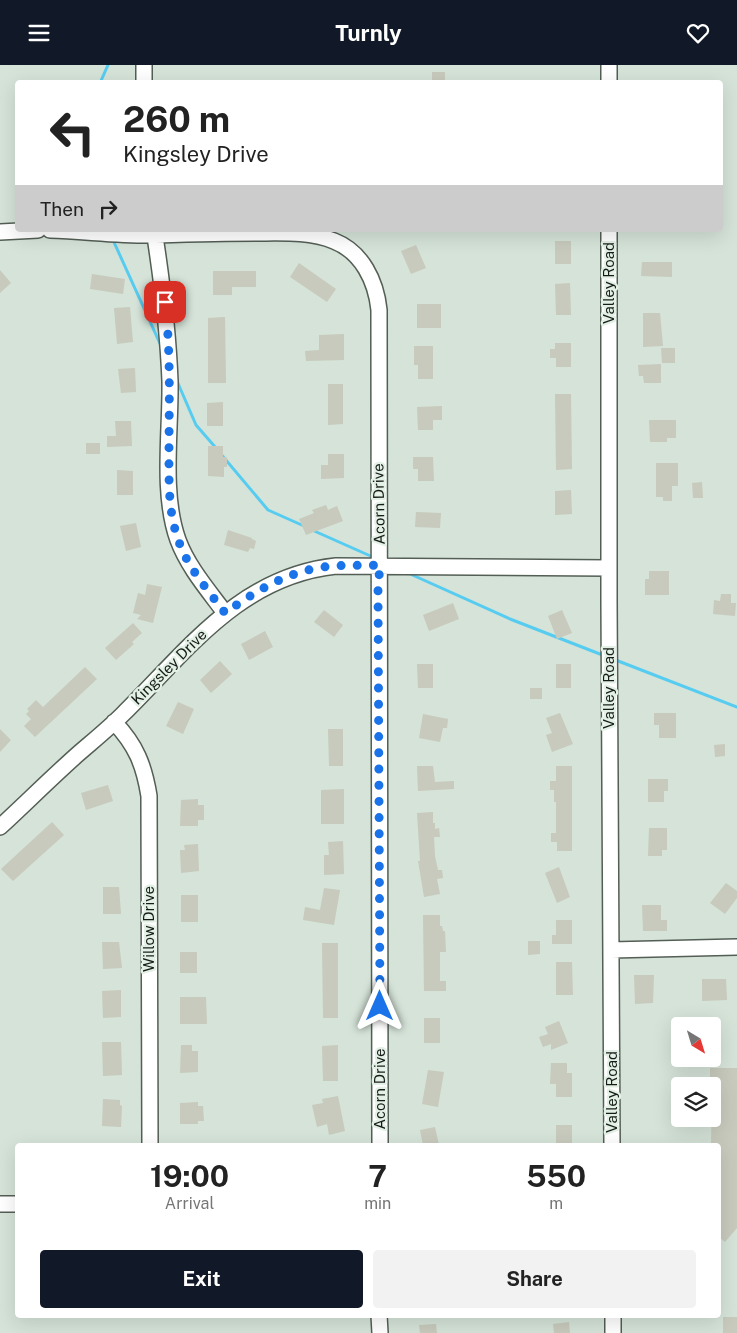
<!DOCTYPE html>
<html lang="en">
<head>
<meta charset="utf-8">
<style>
	:root { --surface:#fff; --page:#f2f2f2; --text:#222; --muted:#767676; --accent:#111827 }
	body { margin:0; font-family:"Public Sans",sans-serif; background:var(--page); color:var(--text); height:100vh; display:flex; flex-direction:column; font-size:19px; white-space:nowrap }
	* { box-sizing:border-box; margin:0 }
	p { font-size:16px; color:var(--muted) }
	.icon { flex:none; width:28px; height:28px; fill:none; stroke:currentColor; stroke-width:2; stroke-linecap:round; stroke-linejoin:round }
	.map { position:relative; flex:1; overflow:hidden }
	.details { position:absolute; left:15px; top:1078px; width:706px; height:175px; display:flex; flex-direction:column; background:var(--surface); border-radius:5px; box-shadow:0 5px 20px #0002 }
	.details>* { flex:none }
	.guide { position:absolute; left:15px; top:15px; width:708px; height:152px; border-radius:5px; box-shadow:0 5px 20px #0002; background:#fff; color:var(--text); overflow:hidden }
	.needle { width:32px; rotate:142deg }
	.tools { position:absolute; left:671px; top:952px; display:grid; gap:10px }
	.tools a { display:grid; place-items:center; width:50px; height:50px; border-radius:5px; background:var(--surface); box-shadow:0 5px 20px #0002; font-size:25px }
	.pin { position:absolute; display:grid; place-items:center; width:42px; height:42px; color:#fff; margin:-21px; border-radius:10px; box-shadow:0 2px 8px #0006 }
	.me { position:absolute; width:55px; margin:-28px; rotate:0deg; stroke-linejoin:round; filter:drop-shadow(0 0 4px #0008) }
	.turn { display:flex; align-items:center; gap:18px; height:105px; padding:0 25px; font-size:22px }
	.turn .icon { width:65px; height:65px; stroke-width:2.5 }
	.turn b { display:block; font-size:35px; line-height:42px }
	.then { display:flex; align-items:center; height:48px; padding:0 25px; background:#0003; gap:10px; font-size:19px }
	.eta { display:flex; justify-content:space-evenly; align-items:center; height:85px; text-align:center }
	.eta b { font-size:30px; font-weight:700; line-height:35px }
	.primary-button { display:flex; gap:10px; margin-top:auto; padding:10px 25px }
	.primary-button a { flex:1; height:58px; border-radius:5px; background:var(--accent); color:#fff; font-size:20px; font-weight:700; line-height:58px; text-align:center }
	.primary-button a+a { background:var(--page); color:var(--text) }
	header { display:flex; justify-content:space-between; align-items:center; height:65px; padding:0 25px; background:var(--accent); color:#fff; font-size:22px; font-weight:700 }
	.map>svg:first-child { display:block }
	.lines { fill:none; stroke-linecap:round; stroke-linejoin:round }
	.stream { stroke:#57ccf1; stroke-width:3 }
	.building { fill:#c7cabc }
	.minor-casing { stroke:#535e55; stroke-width:18 }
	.minor { stroke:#fff; stroke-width:15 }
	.route { stroke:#1a73e8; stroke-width:9; stroke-dasharray:0 16.2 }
	.labels { text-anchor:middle; stroke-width:4.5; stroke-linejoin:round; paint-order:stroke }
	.street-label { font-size:15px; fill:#161b17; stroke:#e3f0e5 }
</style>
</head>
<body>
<header><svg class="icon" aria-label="menu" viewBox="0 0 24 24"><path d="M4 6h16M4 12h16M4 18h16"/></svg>Turnly<svg class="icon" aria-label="heart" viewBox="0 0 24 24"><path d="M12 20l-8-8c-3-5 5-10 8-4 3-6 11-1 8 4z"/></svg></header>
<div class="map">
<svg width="737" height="1268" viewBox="0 0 737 1268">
	<rect width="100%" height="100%" fill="#d5e3d8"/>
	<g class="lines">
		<path class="stream" d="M100 18 108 0
			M113 175 162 283
			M177 316 196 360 216 383
			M220 388 268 445 304 461
			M312 465 375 493
			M408 508 510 554 605 591
			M613 594 737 642"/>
	</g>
	<path class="building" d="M432 7H445V18H432Z
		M555 176H571V199H555Z
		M416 180 426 203 411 209 401 186Z
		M642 197H672V212L641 211Z
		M299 198 336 224 327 237 290 212Z
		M0 205 11 218 0 228Z
		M213 206H256V222H232V230H213Z
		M92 209 125 214 123 229 90 224Z
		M570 218 571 250H556L555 219Z
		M417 239H441V263H417Z
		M130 242 133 277 117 279 114 243Z
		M643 248H660L663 281 643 282Z
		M225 252 226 318H208V253Z
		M344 269V295L306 296 305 286 319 285V270Z
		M555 278H571V302H556V293H550V284H555Z
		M414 281H433V314H418V300H414Z
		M661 283H675V298H662Z
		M661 299V318H644L643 311H639L638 300Z
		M135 303 136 327 121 328 118 304Z
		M328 319H343V359L328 360Z
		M555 329H571L572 404 556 405Z
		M223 337V361H207V338Z
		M442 341V355H433V365H418L417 342Z
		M649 355H676V373H667V377H650Z
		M115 356H131L132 381 107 382V371H116Z
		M86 378H100V389H86Z
		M208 381H223V392H227V402H224V412L208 411Z
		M328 389H344V413L321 414V400H328Z
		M413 392H433L434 416H418V404H413Z
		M656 398H678V421H672V436H663V432H656Z
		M117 405 133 406V430H117Z
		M702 417 703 433H693L692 418Z
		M571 425 572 449 555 450V426Z
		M326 440 328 445 337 441 343 456 306 470 299 454 314 448 312 445Z
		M416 447 441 448 440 463 415 462Z
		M136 458 141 482 126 486 120 461Z
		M228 465 252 473V474L256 476 254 484 250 483 248 487 224 480Z
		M649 506H669V530H645V514H649Z
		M147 519 162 522 153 558 137 554 141 550 133 548 138 528 145 530Z
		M721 529H731V538H736L735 551 713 549 714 535 720 536Z
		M453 538 459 554 429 566 423 550Z
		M324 545 343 560 334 572 314 557Z
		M562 545 572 568 557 574 548 551Z
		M133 558 142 568 132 577 134 579 116 595 105 583Z
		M265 566 273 582 249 595 241 579Z
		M220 596 232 609 211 628 200 615Z
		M417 599H433V623H418Z
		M556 599H571V623H556Z
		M85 602 97 614 35 672 24 661 31 654 26 649 29 646 27 644 36 635 43 642Z
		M530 623H542V634H530Z
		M178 637 194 644 183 669 166 661Z
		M560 648 573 679 552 687 546 670 552 668 546 653Z
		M654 648H676V673H659V660H654Z
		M423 649 448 654 447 663H443L440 677 419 673Z
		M0 664 11 675 0 687Z
		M328 664H343V701H329Z
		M725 679V691L715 692 714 680Z
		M417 701H433L435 717 454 716V724L418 726Z
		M556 701H572V786H557V777H551V768H556V737H554V725H550V716H556Z
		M648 714H668V726H664V737H648Z
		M108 720 113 736 86 745 81 728Z
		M344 724V759H321V725Z
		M198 734V740H204V755H198V761H180L181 735Z
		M433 747V758H435V764L439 763 440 772H434L435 791 438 805H442L443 813 437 814 440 829 424 832 418 796H420L417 748Z
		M52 757 64 770 13 816 1 804Z
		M649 763H667V785H662V791H648Z
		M343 776 344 809 324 810V790H329L328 777Z
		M198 779 199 806 181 808 180 785H185L184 780Z
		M559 802 570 832 557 838 545 808Z
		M726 818 737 826V833L725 849 710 838Z
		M103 822H119L121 849H103Z
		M324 823 340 825 334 860 303 855 305 842 320 845Z
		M181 830H198V857H181Z
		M642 840H661V855H667V866H643Z
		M423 850H440V861H442L443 866H445L446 887H440V916H446V926H424Z
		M556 855H572V879H552V870H556Z
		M528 876H540V889L528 890Z
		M102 877H119L122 903 103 904Z
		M322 878H338V953H323Z
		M180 887H197V908H180Z
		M556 897H572L573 930H556Z
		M634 910H654L653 938 635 939Z
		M702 914H726L727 935 702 936Z
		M121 925V952L103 953 102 926Z
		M180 932H206L207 959H180Z
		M424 953H440V978H424Z
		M559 956 568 978 551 985V979L543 982 539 972 548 969 545 962Z
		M102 977H121L122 1010 103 1011Z
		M181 980H192V986H198V1007L180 1008Z
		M338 980V1016H323L322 981Z
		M551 998H567V1008H572V1032H556V1019H550Z
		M710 1003H737V1163L725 1177 719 1172V1080H711L712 1021H710Z
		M428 1005 444 1007 438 1042 422 1039Z
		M338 1031 345 1066 329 1070 327 1059 317 1062 312 1040 323 1038 322 1034Z
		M103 1034 120 1035V1040L122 1041 121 1062 102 1061Z
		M198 1037V1041H203L204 1056H198V1059H180V1038Z
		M556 1060H572V1080H556Z
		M435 1062 439 1080H423L420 1065Z
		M723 1252H737V1268H723Z
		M569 1257 570 1268H554L553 1259Z
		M436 1259 437 1268H420L419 1260Z"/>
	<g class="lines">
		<defs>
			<path id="minor" d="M144 18V0
				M609 18V0
				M50 165C85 166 121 171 156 170 189 169 222 168 255 168 280 168 310 166 334 176 362 187 376 216 379 245L380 1080
				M154 165C162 216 168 265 170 316 171 365 161 428 178 475 188 502 208 525 225 548
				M609 165V536L612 1080
				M0 167 38 165
				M114 657C136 680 144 700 149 731L150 1080
				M0 762C26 738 51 713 78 689 93 676 109 663 123 649 187 586 240 511 336 501L609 503
				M611 885 737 882
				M0 1139H18
				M379 1250 380 1268
				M613 1268V1250"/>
		</defs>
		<use href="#minor" class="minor-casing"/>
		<use href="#minor" class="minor"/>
	</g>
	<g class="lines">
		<path class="route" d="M165 237C171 287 169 337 169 387 169 416 168 446 178 474 187 502 208 525 225 548 253 528 283 509 318 503 339 499 359 501 380 500L378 524 380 941"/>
	</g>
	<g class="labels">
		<g class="street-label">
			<text transform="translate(609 218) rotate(-90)" y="5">Valley Road</text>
			<text transform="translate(379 439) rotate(-91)" y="5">Acorn Drive</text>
			<text transform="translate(169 602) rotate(-45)" y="5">Kingsley Drive</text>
			<text transform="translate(609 623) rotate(-90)" y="5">Valley Road</text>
			<text transform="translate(149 864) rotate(-90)" y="5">Willow Drive</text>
			<text transform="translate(380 1024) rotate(-90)" y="5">Acorn Drive</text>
			<text transform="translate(612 1027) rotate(-90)" y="5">Valley Road</text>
		</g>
	</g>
</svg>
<div class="tools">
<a><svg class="needle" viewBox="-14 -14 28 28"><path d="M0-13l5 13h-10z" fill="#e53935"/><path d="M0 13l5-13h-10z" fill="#767676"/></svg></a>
<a><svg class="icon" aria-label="layers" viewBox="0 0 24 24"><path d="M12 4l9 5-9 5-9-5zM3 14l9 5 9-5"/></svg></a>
</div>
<div class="pin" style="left:165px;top:237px;background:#d93025"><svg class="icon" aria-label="arrive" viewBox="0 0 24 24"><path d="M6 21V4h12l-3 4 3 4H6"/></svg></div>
<svg class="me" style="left:380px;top:941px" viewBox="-20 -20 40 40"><path d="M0-17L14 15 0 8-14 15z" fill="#1a73e8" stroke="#fff" stroke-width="4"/></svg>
<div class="guide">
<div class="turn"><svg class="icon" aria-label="left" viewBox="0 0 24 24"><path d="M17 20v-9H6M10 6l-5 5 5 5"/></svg><div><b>260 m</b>Kingsley Drive</div></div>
<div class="then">Then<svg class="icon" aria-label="right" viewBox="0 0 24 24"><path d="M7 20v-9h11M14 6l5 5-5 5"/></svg></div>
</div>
<section class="details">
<div class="eta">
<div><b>19:00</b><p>Arrival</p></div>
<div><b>7</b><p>min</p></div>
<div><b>550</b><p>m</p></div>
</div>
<div class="primary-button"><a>Exit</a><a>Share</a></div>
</section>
</div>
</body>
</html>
